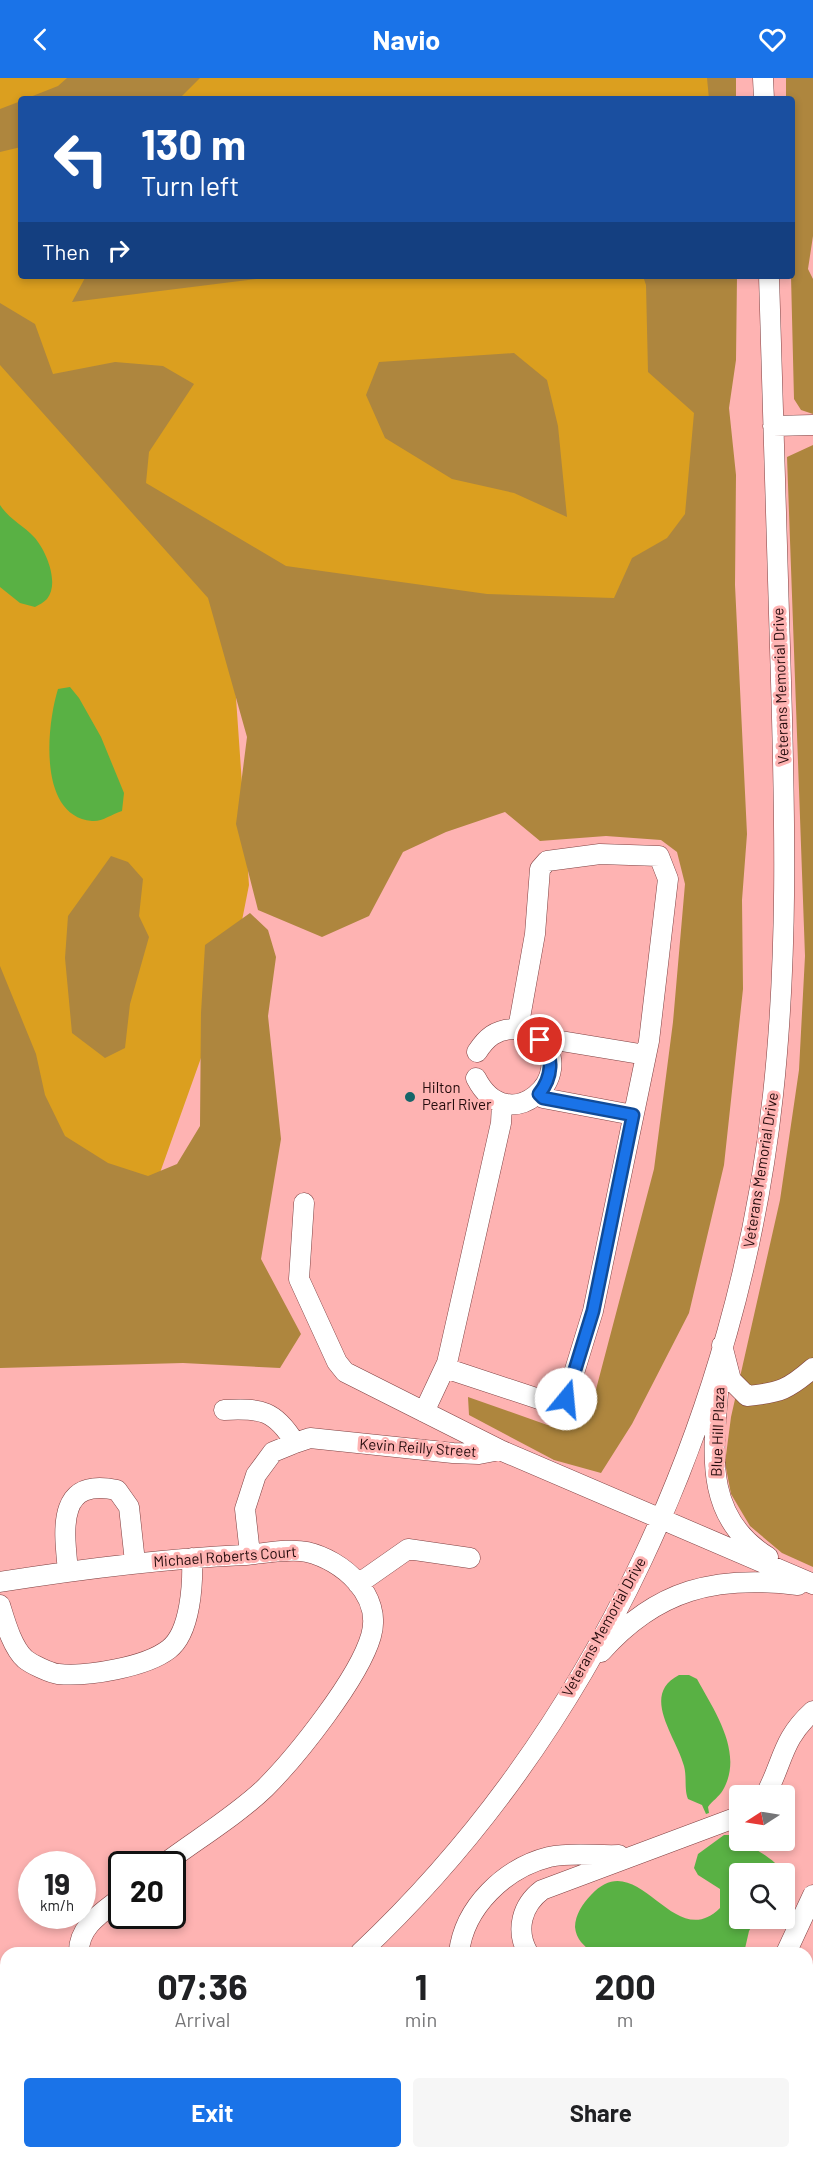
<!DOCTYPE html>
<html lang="en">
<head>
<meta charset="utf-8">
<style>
	:root { --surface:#fff; --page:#f6f6f6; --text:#202124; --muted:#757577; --accent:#1a73e8 }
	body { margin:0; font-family:Barlow,sans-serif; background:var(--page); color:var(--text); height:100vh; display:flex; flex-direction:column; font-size:22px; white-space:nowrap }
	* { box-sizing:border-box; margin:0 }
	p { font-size:20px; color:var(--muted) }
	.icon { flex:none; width:33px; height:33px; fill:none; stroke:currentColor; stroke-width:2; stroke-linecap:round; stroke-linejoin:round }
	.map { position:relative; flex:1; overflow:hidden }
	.details { position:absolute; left:0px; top:1869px; width:813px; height:212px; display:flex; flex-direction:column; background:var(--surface); border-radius:18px 18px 0 0; box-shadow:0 3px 9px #0003 }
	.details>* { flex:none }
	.top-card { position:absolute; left:18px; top:18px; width:777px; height:183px; border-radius:6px; box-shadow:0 3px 9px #0003; background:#1a4fa0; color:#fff; overflow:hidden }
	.needle { width:39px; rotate:258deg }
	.buttons { position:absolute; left:729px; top:1707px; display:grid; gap:12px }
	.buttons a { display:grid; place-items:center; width:66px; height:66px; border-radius:6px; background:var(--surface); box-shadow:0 3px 9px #0003; font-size:30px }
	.speed { position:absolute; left:18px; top:1773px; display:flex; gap:12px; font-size:30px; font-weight:700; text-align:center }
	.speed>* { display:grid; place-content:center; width:78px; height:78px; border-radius:50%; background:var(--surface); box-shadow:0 3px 9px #0003; line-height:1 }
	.speed small { font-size:15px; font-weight:400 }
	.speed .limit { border:3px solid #111; border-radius:9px; background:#fff; color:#111 }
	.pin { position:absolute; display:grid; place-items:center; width:51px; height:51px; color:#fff; margin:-26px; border:3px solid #fff; border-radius:50%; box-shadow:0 2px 6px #0007 }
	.me { position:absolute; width:66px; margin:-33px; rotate:17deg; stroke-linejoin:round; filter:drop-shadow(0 0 4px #0008) }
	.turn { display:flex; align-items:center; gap:21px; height:126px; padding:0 24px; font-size:27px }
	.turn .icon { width:78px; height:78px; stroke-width:2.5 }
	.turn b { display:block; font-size:42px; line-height:51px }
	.then { display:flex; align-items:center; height:57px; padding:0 24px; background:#0003; gap:12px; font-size:22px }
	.eta { display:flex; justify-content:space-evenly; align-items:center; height:102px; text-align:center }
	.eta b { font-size:36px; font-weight:700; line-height:42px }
	.button { display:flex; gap:12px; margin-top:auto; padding:12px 24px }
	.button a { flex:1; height:69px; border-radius:6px; background:var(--accent); color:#fff; font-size:24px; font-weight:700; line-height:69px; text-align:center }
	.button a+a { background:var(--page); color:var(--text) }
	header { display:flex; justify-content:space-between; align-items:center; height:78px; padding:0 24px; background:var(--accent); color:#fff; font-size:27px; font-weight:700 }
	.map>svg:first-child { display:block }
	.green { fill:#db9f1f }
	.forest { fill:#ae863e }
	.water { fill:#59b144 }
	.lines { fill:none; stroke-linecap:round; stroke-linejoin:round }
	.minor-casing { stroke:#7f4041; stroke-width:21 }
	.minor { stroke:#fff; stroke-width:20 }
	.route-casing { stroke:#114b97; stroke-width:15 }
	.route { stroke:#1a73e8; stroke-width:10 }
	.poi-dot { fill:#166569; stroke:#feb3b2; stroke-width:2 }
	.labels { text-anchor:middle; stroke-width:6; stroke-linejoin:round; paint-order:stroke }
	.street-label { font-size:15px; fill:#240b0c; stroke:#feb3b2 }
	.poi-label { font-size:15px; fill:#240b0c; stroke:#feb3b2; text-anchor:start }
</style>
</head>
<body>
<header><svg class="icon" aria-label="back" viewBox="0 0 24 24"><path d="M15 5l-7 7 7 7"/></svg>Navio<svg class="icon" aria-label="heart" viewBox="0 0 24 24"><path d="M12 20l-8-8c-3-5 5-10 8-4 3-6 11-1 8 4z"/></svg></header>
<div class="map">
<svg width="813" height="2080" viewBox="0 0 813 2080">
	<rect width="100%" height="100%" fill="#feb3b2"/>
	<path class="green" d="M0 0H727L728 21H21V198H712L692 486 624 533 229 519 249 807 232 893 141 1148 31 1060 0 956Z"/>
	<path class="forest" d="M67 0H200L179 21H25L58 8Z
		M707 0H736V21H709Z
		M786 0H813V158L808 191 813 201V336L801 332 794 321 791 198 792 21H786Z
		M21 23V69L0 74V31Z
		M86 198H281L72 224Z
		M643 198H737L736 282 729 330 736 397 735 507 747 756 742 822 743 911 724 1087 689 1235 632 1346 601 1395 554 1382 469 1337 468 1319 553 1349 589 1338 654 1091 673 944 685 806 677 774 661 762 606 758 540 763 505 734 446 754 403 774 369 838 322 859 258 832 236 746 247 659 208 520 0 287V225L35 246 53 296 115 284 163 288 194 306 149 374 146 405 286 488 487 516 614 520 632 480 667 460 685 436 694 335 648 294 646 207Z
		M514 275 547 302 558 348 567 439 514 415 452 401 385 360 366 317 379 284Z
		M813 367V1489L782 1475 750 1448 731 1416 725 1385 731 1339 780 1122 799 992 805 878 787 379Z
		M111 778 128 784 143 801 139 838 149 859 130 926 125 970 105 980 72 955 65 880 68 838Z
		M250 835 268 852 276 879 268 938 281 1061 261 1181 301 1256 280 1290 183 1285 0 1290V888L36 976 45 1017 65 1058 108 1085 148 1098 177 1086 200 1048 201 935 205 867Z"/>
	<path class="water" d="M0 427C9 441 24 448 34 459 46 472 60 505 47 521 44 524 39 527 35 529L20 525 0 509Z
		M70 609 79 620 101 659 124 715 122 733C112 736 102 744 92 743 37 738 47 646 58 611Z
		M679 1597H689L697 1601C715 1634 744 1675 723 1712 719 1719 712 1723 708 1729L709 1735 706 1736 702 1727 688 1721C684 1711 687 1699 684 1688 676 1658 640 1617 679 1597Z
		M724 1757H733L740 1762 744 1763C754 1772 780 1783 781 1795L740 1796V1840L756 1841 749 1853 744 1875H593C584 1868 576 1861 575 1849 575 1837 583 1825 591 1817 638 1765 673 1877 720 1830V1811L698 1797 694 1790 698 1776Z"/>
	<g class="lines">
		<defs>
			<path id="minor" d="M763 0 764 21
				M773 348 813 347
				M546 969 555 962 646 977
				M476 1000C509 1064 580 996 539 961 532 955 523 951 514 951 496 951 486 960 477 974
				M539 1016 543 1020 633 1037
				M304 1125 299 1201 337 1284 345 1294 500 1372
				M722 1267 731 1302 747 1318C780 1315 789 1311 813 1290
				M445 1290 554 1326 566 1321 593 1233 649 963 668 801 659 778 600 776 547 783 540 791 535 856 518 951
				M719 1303C714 1370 701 1438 768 1479
				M224 1332C261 1330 275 1332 295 1365
				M424 1334 447 1285 501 1045 502 1025
				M250 1476 245 1431 256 1397 273 1374 295 1365 310 1360 453 1375 479 1376 500 1372 813 1506
				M68 1493C64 1452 56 1399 117 1412L129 1429 135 1484
				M0 1504C81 1491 161 1481 244 1477 262 1476 289 1470 307 1474 342 1482 383 1517 371 1558 359 1600 297 1678 265 1710 237 1737 196 1762 164 1786
				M358 1506 408 1471 470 1480
				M0 1527C5 1543 12 1569 25 1581 31 1586 50 1595 58 1596 87 1599 146 1589 169 1571 191 1554 193 1504 192 1480
				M601 1574C657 1511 716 1497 798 1507
				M765 1718C784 1683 781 1662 813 1633
				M79 1875C78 1848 103 1834 122 1819
				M360 1875C595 1654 739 1335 773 1017 788 879 785 741 781 603 777 468 773 333 769 198
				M459 1875C464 1829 505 1790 549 1779 572 1774 596 1778 619 1777
				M528 1875C515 1852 522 1827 542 1812L740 1738
				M786 1875 813 1817
				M0 1923 6 1919
				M807 1965 813 1952
				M202 2074 206 2080
				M248 2074 249 2080
				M97 2080 98 2074
				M113 2080 119 2074
				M398 2080H399"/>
		</defs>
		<use href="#minor" class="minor-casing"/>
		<use href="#minor" class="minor"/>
	</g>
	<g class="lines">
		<defs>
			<path id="route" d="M540 962C555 978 552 1000 539 1016L543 1020 633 1037 593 1233 566 1321"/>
		</defs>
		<use href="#route" class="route-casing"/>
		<use href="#route" class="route"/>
	</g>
	<circle class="poi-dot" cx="410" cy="1019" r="6"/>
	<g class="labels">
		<g class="street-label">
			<text transform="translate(781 608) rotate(-92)" y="5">Veterans Memorial Drive</text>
			<text transform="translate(761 1092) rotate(-81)" y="5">Veterans Memorial Drive</text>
			<text transform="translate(718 1354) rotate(-88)" y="5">Blue Hill Plaza</text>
			<text transform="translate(418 1370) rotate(4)" y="5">Kevin Reilly Street</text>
			<text transform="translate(225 1479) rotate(-4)" y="5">Michael Roberts Court</text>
			<text transform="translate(604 1549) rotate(-61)" y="5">Veterans Memorial Drive</text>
		</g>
		<g class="poi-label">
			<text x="422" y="1015">Hilton<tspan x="422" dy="17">Pearl River</tspan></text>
		</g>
	</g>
</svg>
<div class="buttons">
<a><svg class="needle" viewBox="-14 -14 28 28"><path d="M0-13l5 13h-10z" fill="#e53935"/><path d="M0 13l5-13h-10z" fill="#757577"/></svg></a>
<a><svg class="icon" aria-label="search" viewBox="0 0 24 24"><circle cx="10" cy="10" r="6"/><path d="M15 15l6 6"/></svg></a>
</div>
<div class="speed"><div>19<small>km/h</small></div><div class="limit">20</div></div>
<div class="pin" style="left:540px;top:962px;background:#d93025"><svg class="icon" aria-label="arrive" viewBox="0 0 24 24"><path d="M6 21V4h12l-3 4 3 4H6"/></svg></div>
<svg class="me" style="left:566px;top:1321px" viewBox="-20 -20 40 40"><circle r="19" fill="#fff"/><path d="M0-13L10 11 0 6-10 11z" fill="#1a73e8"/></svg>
<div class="top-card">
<div class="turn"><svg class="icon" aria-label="left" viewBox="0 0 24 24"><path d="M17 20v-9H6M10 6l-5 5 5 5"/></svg><div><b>130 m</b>Turn left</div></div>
<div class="then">Then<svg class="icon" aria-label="right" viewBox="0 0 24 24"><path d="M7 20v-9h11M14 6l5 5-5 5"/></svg></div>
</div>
<section class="details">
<div class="eta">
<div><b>07:36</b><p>Arrival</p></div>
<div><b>1</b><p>min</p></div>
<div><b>200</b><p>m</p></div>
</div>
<div class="button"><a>Exit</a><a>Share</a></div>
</section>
</div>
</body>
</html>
